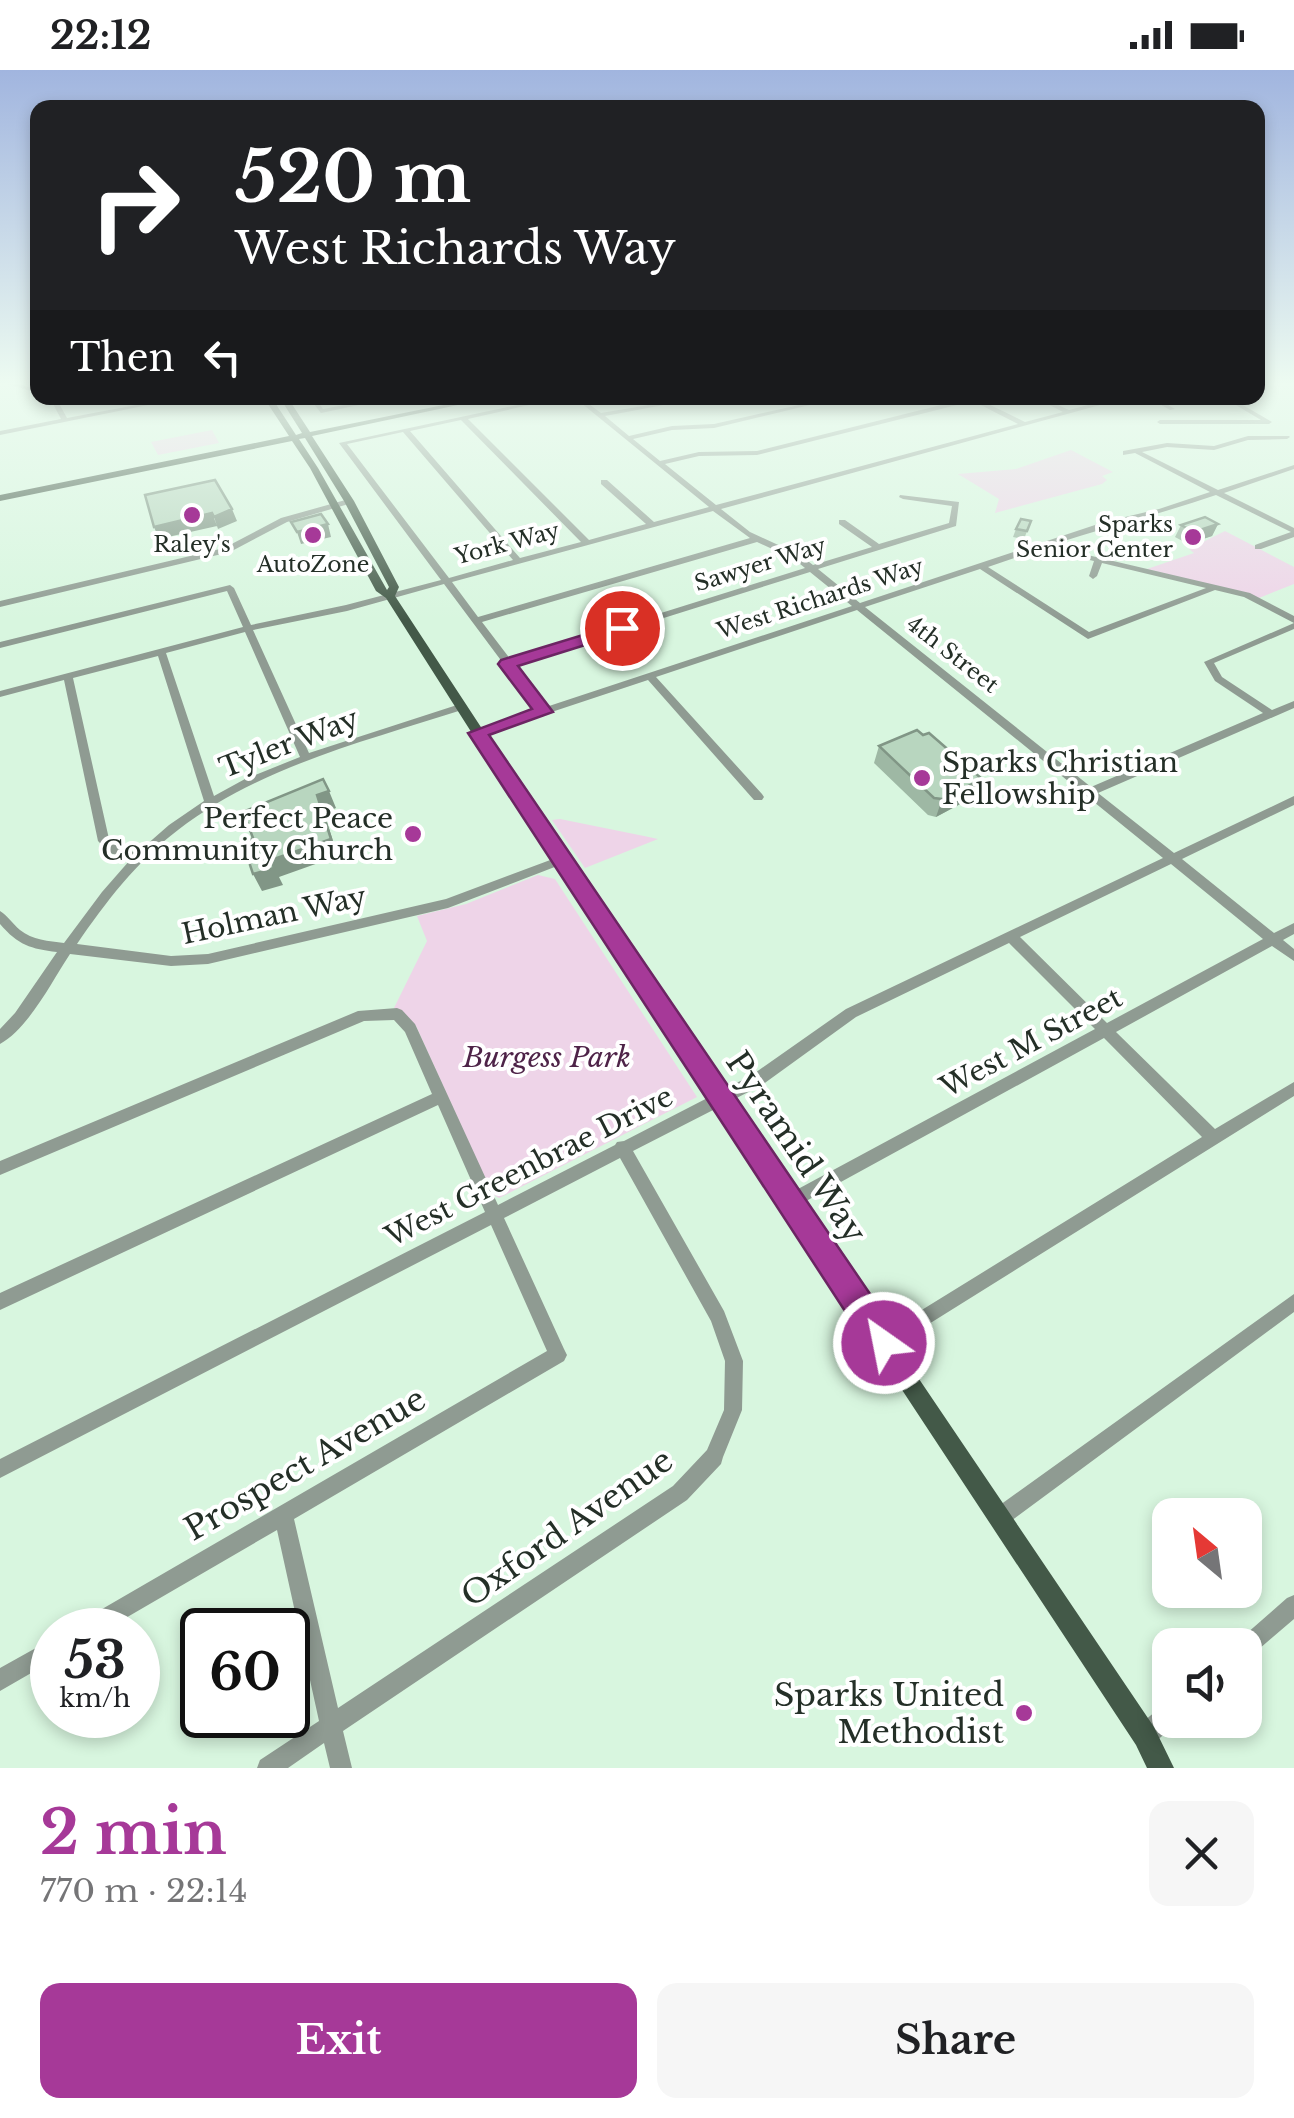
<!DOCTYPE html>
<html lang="en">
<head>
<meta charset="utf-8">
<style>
	:root { --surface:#fff; --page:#f6f6f6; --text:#202124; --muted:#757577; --accent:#a63998 }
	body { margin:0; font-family:"Libre Baskerville",serif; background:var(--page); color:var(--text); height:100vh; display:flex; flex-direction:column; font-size:38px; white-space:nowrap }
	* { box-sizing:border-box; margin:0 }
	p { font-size:32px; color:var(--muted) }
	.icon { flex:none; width:55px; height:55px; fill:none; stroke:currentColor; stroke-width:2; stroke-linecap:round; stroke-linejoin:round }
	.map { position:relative; height:1698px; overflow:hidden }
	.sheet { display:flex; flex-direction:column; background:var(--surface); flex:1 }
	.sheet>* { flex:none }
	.top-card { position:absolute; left:30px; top:30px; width:1235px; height:305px; border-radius:20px; box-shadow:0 5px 15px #0003; background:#202124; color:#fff; overflow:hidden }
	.needle { width:65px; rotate:331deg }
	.tools { position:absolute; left:1152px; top:1428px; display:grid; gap:20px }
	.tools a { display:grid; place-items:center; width:110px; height:110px; border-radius:20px; background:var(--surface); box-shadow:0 5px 15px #0003; font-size:50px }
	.speed { position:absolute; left:30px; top:1538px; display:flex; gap:20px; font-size:50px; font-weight:700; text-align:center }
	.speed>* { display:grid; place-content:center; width:130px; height:130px; border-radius:50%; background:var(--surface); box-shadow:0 5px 15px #0003; line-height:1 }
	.speed small { font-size:25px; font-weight:400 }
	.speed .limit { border:5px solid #111; border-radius:15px; background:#fff; color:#111 }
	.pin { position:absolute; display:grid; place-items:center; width:85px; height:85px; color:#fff; margin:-42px; border:5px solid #fff; border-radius:50%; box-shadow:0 2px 10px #0007 }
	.me { position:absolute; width:110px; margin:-55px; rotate:327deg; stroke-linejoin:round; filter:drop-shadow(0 0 8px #0008) }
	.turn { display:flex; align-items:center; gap:35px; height:210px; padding:0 40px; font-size:45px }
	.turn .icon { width:130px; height:130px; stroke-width:2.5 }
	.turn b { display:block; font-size:70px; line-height:85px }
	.then { display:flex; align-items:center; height:95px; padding:0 40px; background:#0003; gap:20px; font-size:38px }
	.round { display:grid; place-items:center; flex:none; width:105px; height:105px; border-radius:20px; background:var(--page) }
	.overview { display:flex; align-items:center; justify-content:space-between; height:170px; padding:0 40px }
	h1 { font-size:60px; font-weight:700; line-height:75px; color:var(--accent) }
	.primary-button { display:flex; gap:20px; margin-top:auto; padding:20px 40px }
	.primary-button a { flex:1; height:115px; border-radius:20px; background:var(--accent); color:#fff; font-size:40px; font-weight:700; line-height:115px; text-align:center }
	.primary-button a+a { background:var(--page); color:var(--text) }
	.status { display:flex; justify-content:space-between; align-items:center; height:70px; padding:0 50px; background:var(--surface); direction:ltr }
	.status svg { height:28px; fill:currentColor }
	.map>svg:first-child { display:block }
	.green { fill:#eed4e8 }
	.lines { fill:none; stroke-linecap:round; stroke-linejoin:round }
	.minor { fill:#8f9b92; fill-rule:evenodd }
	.major { fill:#435948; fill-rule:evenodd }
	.wall { fill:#9eb8a4 }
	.shaded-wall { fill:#819686 }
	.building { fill:#b8d6bf; stroke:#819686; stroke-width:2.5 }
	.route { fill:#a63998; stroke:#6c2563; stroke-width:2.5 }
	.poi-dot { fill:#a63998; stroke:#fff; stroke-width:4 }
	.labels { text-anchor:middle; stroke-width:8; stroke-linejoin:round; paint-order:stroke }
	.far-poi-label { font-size:22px; fill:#242f27; stroke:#fff }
	.far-street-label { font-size:22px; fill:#242f27; stroke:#fff }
	.street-label { font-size:28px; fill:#242f27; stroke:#fff }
	.poi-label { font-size:28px; fill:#242f27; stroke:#fff; text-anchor:start }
	.park-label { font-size:28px; font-style:italic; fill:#4e2348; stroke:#fff }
	.near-street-label { font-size:32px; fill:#242f27; stroke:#fff }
	.near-poi-label { font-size:32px; fill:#242f27; stroke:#fff; text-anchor:end }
</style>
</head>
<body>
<div class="status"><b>22:12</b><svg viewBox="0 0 49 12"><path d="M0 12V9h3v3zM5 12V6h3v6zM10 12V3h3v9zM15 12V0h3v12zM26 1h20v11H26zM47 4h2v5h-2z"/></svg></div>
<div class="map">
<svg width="1294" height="1698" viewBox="0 0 1294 1698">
	<rect width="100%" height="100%" fill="#d8f6df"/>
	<path class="green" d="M212 360 219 373 158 385 151 372Z
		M1071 380 1113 402 1102 406 1107 410 1102 414 995 443 999 429 958 404 1016 399Z
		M1225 461 1294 497V514L1259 528 1147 499 1194 483 1189 479Z
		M560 749 644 766 658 769 585 798 552 750Z
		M538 805 555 809 697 1027 499 1128 492 1124 416 956 394 938 427 871 417 846 466 834Z"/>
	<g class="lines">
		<path class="minor" d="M0 312H11L38 319V323Z
			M1294 312V315L1291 313V312Z
			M50 328H56L67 348 173 328H183L0 365V361L61 349Z
			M216 328H222L225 333 220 334Z
			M309 328H315L323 339 381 328H392L321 343Z
			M550 328H560L468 349 589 470 646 454 601 414V410H607L654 452 709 437 575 328H581L601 343 690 328H701L605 346 629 366 672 356 714 354 830 328H839L714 358 672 360 633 369 660 391 699 382 757 381 969 328H976L1025 352 1063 342 1036 328H1043L1069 340 1114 328H1123L1122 329 721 439 750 462 800 485 813 495 872 477 839 454V450H845L879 474 949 453 952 436 903 429 899 427 900 425 959 432 956 456 818 499 860 533 1104 452 1159 439 1210 422 1135 383 1123 385V381L1167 373 1214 376 1248 366H1289L1290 367 1287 369 1248 370 1214 380 1167 377 1142 382 1218 420 1294 395V399L1224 423 1294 458V467L1261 479H1255V475L1291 462 1216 425C1161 444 1105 457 1049 476L1250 523 1294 546V553L1244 527 1215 520 1088 569 980 499 865 537 1091 717 1263 643 1215 611 1204 592 1294 553V559L1214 593 1222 607 1272 640 1294 631V638L1098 723 1174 783 1294 726V735L1182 789 1274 863 1294 853V864L1283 870 1294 879V891L1272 876 1116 962 1215 1059 1294 1012V1026L884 1282 878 1279 875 1273 878 1267 1202 1067 1104 968 797 1136 791 1139 785 1136 783 1131 785 1126 1095 959 1009 873 856 947 762 1015 633 1081 724 1241 743 1291 742 1340 723 1387 721 1394 687 1430 343 1661 352 1698H330L324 1673 288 1698H257L260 1690 319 1651 277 1460 105 1560H75L78 1553 547 1281 491 1155 0 1408V1389L485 1142 438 1035 0 1240V1223L432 1024 405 962 394 950 364 951 0 1105V1091L358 941 397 938 402 940 415 954 498 1135 615 1075 617 1072 624 1071 752 1005 846 939 1163 788 857 540 656 607 762 724 764 727 762 730H754L648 610 482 665H474V661L538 640 444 514 347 541 253 560 309 683 457 635H465V639C366 671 261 696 178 760 137 791 105 833 77 874L171 886 208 884 446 829 561 786 565 787 567 790 565 793 448 838 208 894 171 896 70 884C52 911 29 958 0 974V959L15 943 57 882C31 879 18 875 0 854V841C8 846 13 854 20 860 32 870 49 871 64 873L102 822 130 790 110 783 98 771 64 610 0 627V621L243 557 227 521 0 578V572L230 515 234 518 251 555 346 535 441 510 339 373ZM973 331 1018 354 716 435 665 394 699 386 757 385ZM461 350 581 472 520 488 410 361ZM403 362 513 490 449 508 347 374ZM713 441 750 468 478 547 452 512ZM757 472 794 489 805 498 511 590 482 552ZM1041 479 1094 491 1089 506 1093 509 1097 506 1102 493 1206 518 1089 562 988 497ZM810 502 852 536 546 637 514 595ZM245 562 300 687 245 709 214 726 166 583ZM158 586 204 731 169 755 137 783 118 777 109 769 73 608ZM1171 794 1263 869 1107 953 1020 867ZM620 1088 711 1251 725 1291 724 1340 707 1380 673 1416 338 1638 294 1449 564 1291 567 1285 564 1279 504 1148Z
			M1149 328H1156L1175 339 1170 340Z
			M1224 328H1231L1272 352 1269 354H1160L1157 352 1160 350H1261Z
			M349 429 353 431 352 433 287 452 230 482 0 537V531L224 478 281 448Z
			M1294 1224V1242L1007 1454 1000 1457 993 1454 990 1447 993 1440Z
			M1294 1525V1549L1252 1585 1245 1588V1575H1236L1238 1571 1287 1528Z
			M52 1569V1591L0 1621V1598Z
			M1170 1633V1650H1178V1652L1153 1674 1145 1677 1137 1674 1134 1666C1140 1652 1157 1639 1170 1633Z"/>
		<path class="major" d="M264 328H272L296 365 302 363 280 328H288L310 362 478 328H491L312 366 354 431 399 517 395 526 555 770 1154 1657 1174 1698H1147L1136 1675 545 778 386 528 376 521 310 398 292 371 0 431V425L289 366ZM305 368 344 431 389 517 387 520 318 398 299 369Z"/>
	</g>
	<path class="wall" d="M1031 451 1024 469 1013 467 1016 459Z
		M1218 454 1212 466 1188 474 1175 467 1181 455Z
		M879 676 982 709 975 726 936 747 928 745 874 693Z"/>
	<path class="shaded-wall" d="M232 439 237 451 218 459 214 447Z
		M212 443 217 456 159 469 154 457Z
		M328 454 331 467 301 474 297 462Z
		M1218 454 1212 466 1188 474 1194 462Z
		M982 709 975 726 936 747 942 729Z
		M329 721 336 738 324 743 338 786 279 807 283 815 262 821 253 804 271 790 317 725Z"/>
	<path class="building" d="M215 410 232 439 214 447 212 443 154 457 145 425Z
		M321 444 328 454 297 462 291 452Z
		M1205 447 1218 454 1194 462 1181 455Z
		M1021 449 1031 451 1027 461 1016 459Z
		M917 660 923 665 929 663 982 709 942 729 934 728 879 676Z
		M323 709 329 721 317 725 331 769 271 790 274 798 253 804 250 795 249 770 253 768 243 742Z"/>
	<linearGradient id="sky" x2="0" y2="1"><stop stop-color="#a1b5df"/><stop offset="0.57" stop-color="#edfbf1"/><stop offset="1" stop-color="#edfbf1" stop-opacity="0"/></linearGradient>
	<rect width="1294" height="550" fill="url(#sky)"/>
	<path class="route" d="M622 553 630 558 627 562 518 596 553 642 489 665 896 1262 900 1273 896 1284 884 1289 873 1284 468 663 532 639 498 594 501 590Z"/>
	<g class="poi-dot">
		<circle cx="192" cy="445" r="10"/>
		<circle cx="313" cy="465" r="10"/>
		<circle cx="1193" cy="467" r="10"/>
		<circle cx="922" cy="708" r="10"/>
		<circle cx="413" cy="764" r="10"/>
		<circle cx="1024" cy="1643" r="10"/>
	</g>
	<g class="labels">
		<g class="far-poi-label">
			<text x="1173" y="462" text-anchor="end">Sparks<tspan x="1173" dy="25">Senior Center</tspan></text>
			<text x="192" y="482">Raley's</text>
			<text x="313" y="502">AutoZone</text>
		</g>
		<g class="far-street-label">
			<text transform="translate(507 473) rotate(-15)" y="8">York Way</text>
			<text transform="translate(760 494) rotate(-17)" y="8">Sawyer Way</text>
			<text transform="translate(820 528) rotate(-18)" y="8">West Richards Way</text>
			<text transform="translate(953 584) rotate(38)" y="8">4th Street</text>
		</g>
		<g class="street-label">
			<text transform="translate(289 673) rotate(-21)" y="10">Tyler Way</text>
			<text transform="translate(274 845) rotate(-12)" y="10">Holman Way</text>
			<text transform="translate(1031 972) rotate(-28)" y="10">West M Street</text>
			<text transform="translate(529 1096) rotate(-27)" y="10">West Greenbrae Drive</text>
		</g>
		<g class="poi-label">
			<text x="942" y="702">Sparks Christian<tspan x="942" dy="32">Fellowship</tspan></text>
			<text x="393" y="758" text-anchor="end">Perfect Peace<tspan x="393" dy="32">Community Church</tspan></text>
		</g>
		<g class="park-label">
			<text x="547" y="997">Burgess Park</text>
		</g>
		<g class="near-street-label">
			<text transform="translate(796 1077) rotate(56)" y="11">Pyramid Way</text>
			<text transform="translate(305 1394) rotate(-30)" y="11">Prospect Avenue</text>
			<text transform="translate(567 1458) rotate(-35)" y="11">Oxford Avenue</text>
		</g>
		<g class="near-poi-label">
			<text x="1004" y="1636">Sparks United<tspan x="1004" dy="37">Methodist</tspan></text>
		</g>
	</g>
</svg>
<div class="tools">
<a><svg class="needle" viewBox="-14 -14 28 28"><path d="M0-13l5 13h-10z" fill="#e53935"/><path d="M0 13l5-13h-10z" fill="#757577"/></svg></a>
<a><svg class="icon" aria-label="sound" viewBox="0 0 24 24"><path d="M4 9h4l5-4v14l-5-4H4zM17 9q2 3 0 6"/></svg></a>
</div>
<div class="speed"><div>53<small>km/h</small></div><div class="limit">60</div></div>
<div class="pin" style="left:622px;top:558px;background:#d93025"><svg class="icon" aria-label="arrive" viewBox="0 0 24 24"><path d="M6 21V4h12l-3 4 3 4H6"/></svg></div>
<svg class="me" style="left:884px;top:1273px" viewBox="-20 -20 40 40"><circle r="17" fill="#a63998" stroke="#fff" stroke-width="3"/><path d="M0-11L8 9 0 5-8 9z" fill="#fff"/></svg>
<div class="top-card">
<div class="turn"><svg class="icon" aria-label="right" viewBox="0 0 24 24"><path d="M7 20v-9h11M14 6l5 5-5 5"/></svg><div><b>520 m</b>West Richards Way</div></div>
<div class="then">Then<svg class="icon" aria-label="left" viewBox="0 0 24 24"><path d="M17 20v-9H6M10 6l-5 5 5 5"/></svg></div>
</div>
</div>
<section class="sheet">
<div class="overview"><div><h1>2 min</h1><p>770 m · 22:14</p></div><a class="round"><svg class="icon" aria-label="close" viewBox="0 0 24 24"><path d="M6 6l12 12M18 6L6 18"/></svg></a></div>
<div class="primary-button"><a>Exit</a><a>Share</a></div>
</section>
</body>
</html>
